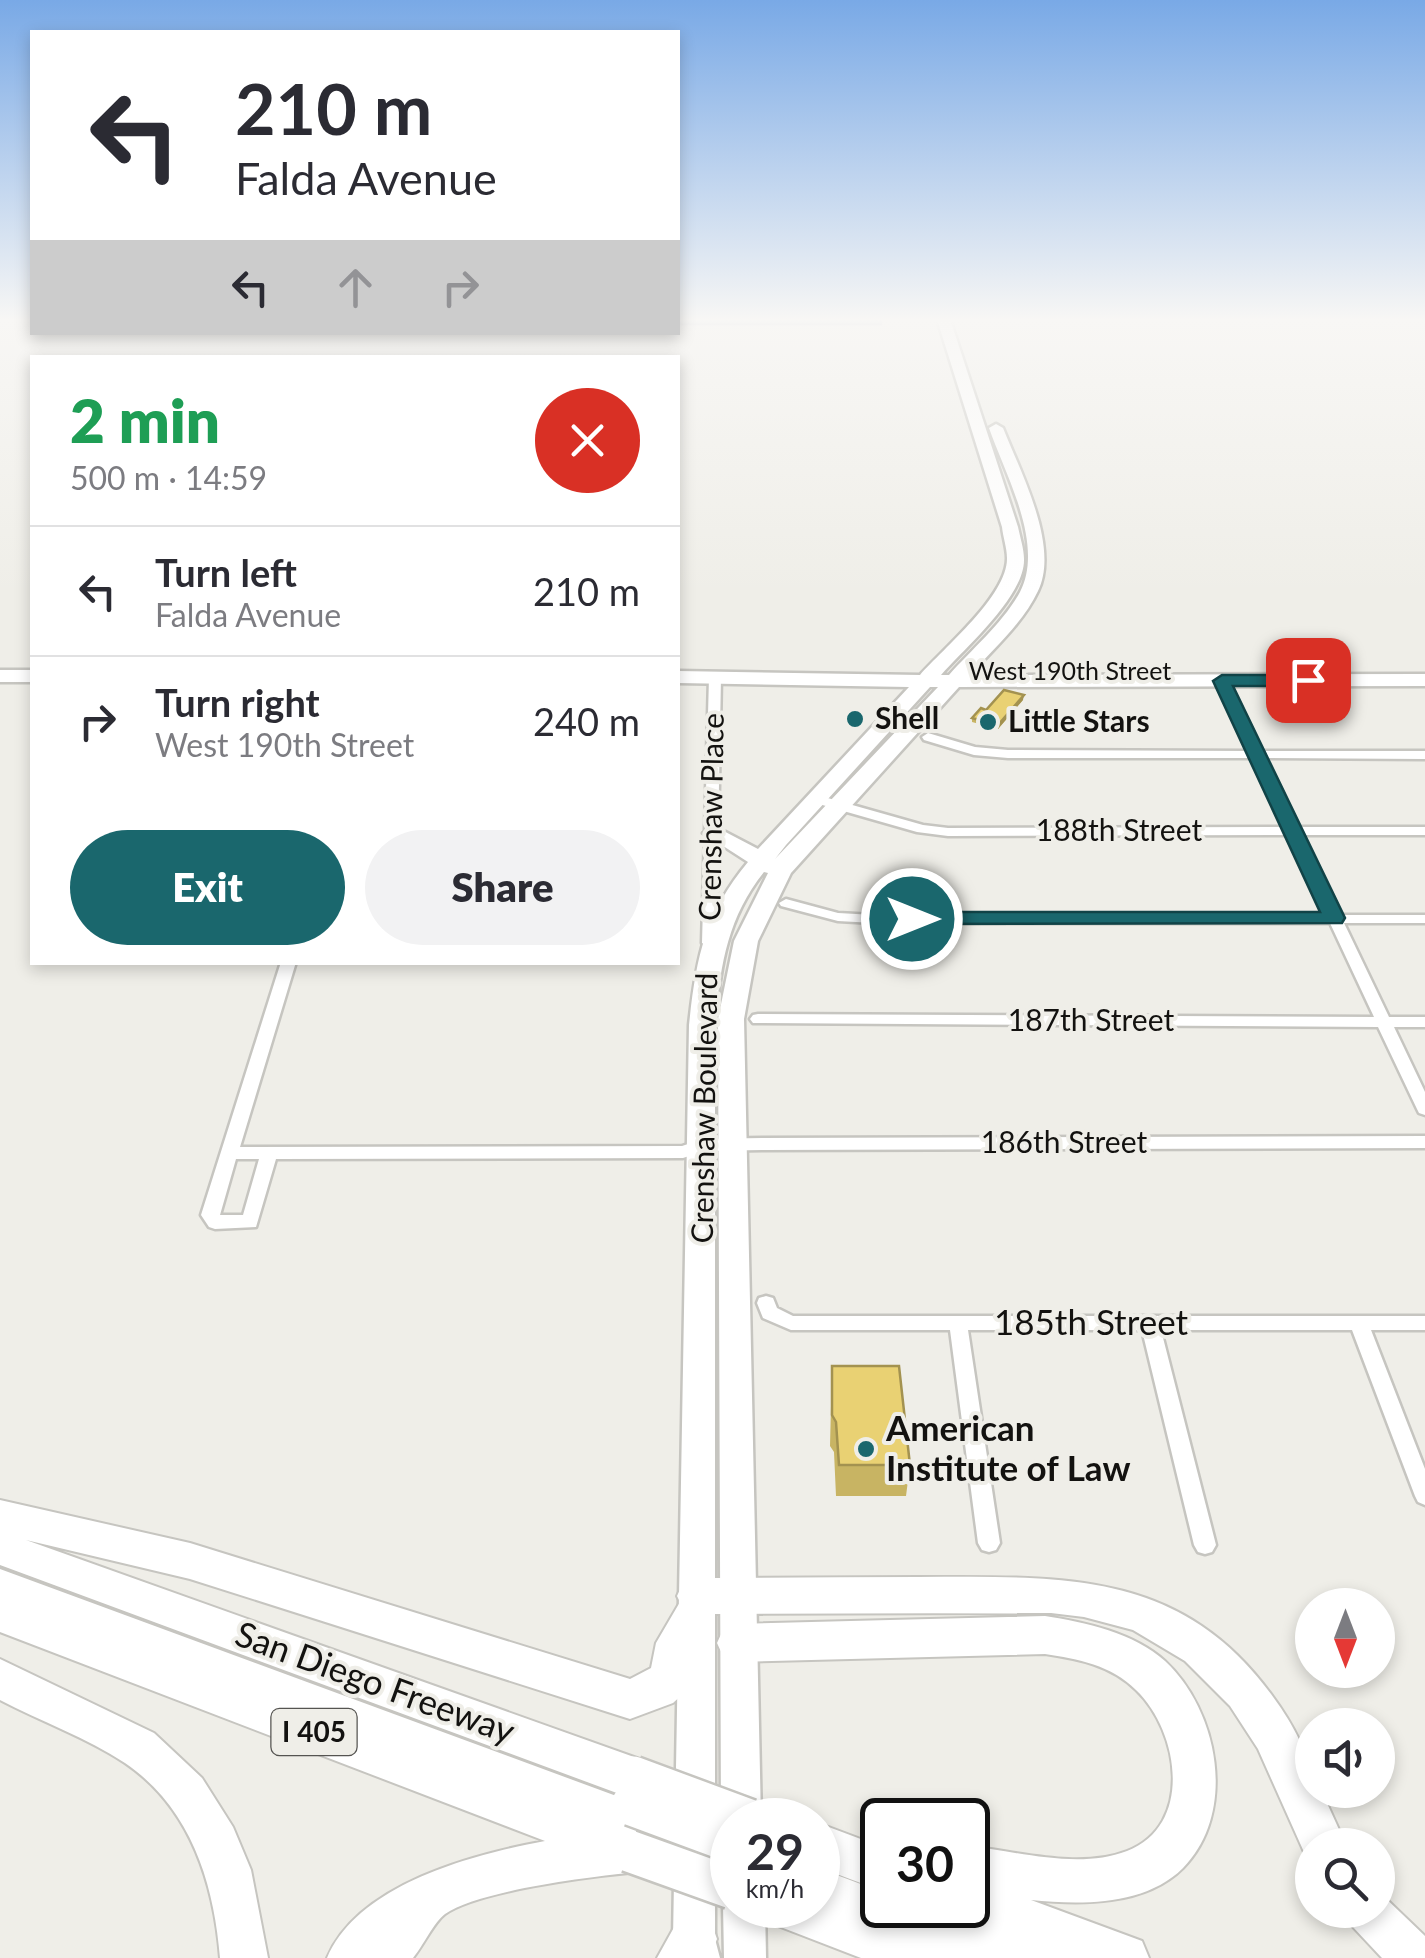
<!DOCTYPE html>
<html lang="en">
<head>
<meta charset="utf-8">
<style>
	:root { --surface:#fff; --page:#f2f2f3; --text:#2b2b33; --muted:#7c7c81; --line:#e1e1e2; --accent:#1a676d }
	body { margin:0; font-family:Lato,sans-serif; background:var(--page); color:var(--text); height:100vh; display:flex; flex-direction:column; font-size:38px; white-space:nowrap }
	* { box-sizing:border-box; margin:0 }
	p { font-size:32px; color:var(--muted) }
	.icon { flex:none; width:55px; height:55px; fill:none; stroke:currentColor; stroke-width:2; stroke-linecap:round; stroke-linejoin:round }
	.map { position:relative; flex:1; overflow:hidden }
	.details { position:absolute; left:30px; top:355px; width:650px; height:610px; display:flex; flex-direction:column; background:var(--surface); border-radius:0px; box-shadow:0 5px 15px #0003 }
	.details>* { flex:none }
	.top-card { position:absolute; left:30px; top:30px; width:650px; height:305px; border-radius:0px; box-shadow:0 5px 15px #0003; background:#fff; color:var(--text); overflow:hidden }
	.needle { width:65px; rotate:180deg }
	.fabs { position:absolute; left:1295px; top:1588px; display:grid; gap:20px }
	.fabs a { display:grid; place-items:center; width:100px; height:100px; border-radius:50%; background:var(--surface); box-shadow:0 5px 15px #0003; font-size:50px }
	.speed { position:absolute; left:710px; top:1798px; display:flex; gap:20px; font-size:50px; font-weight:700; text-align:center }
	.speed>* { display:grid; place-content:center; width:130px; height:130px; border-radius:50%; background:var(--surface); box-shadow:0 5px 15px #0003; line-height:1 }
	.speed small { font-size:25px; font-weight:400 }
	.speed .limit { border:5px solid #111; border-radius:15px; background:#fff; color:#111 }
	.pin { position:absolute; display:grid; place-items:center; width:85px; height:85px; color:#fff; margin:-42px; border-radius:20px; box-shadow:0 5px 15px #0006 }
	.me { position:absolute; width:110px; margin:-55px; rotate:90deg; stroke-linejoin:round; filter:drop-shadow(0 0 8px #0008) }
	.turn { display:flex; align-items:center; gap:35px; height:210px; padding:0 40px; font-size:45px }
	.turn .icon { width:130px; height:130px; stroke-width:2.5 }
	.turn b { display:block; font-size:70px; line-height:85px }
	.lanes { display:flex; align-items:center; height:95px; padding:0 40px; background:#0003; justify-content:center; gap:50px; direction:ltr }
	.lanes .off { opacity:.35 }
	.round { display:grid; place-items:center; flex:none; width:105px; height:105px; border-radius:52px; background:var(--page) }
	.head { display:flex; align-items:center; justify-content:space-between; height:170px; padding:0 40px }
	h1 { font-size:60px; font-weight:800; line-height:75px; color:#1e9e55 }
	.cta { display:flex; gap:20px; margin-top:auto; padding:20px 40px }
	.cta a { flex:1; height:115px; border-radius:60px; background:var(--accent); color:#fff; font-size:40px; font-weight:800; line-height:115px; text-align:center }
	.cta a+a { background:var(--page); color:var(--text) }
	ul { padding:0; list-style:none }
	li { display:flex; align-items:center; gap:30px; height:130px; padding:0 40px; border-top:2px solid var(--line) }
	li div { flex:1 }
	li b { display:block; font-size:38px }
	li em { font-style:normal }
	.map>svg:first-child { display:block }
	.water { fill:#7399e3; stroke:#5670a4; stroke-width:2.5 }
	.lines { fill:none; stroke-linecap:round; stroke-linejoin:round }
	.minor-casing { stroke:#c6c5c0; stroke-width:5 }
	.primary-casing { stroke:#c6c5c0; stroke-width:5 }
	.motorway-casing { stroke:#c6c5c0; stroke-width:4 }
	.minor { fill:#fff; fill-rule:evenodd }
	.primary { fill:#fff; fill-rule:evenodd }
	.motorway { fill:#fff; fill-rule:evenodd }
	.motorway-bridge-casing { stroke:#c6c5c0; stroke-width:46; stroke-linecap:butt }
	.motorway-bridge { stroke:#fff; stroke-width:41 }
	.wall { fill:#c8b463 }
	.shaded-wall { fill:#a39250 }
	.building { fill:#e9d173; stroke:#a39250; stroke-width:2.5 }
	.route { fill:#1a676d; stroke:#114347; stroke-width:2.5 }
	.poi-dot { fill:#1a676d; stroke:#efeee8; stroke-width:4 }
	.labels { text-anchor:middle; stroke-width:8; stroke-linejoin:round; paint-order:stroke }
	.far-street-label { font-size:25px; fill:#131210; stroke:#efeee8 }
	.shield { fill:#efeee8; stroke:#555451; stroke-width:2.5 }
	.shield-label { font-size:28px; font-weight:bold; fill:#131210 }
	.poi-label { font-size:30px; font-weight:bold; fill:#131210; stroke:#efeee8; text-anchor:start }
	.street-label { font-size:30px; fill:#131210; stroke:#efeee8 }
	.near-street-label { font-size:35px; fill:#131210; stroke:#efeee8 }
	.near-poi-label { font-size:35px; font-weight:bold; fill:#131210; stroke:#efeee8; text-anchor:start }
</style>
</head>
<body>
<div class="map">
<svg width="1425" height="1958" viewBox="0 0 1425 1958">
	<rect width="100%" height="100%" fill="#efeee8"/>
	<path class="water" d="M678 319H880L881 324H678Z"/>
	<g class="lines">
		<defs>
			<path id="minor" d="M715 673 721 677 716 943 709 947 702 943 709 677Z
				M1222 677 1228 681 1261 751H1425V759L1265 758 1298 827H1425V835H1302L1340 915H1425V923H1344L1389 1017H1425V1027H1394L1425 1092V1115L1419 1113 1417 1109 1378 1027 753 1023 750 1019 753 1015 758 1014 1374 1017 1330 923H874L838 921 781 906 779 903 786 899 838 913 874 915H1326L1288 835 948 836 917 832 812 802 810 799 817 795 923 825 948 828 1285 827 1252 758H1008L974 755 924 740 922 737 928 733 975 747 1008 750 1249 751 1216 681Z
				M281 962H296L240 1147 682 1146 703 1139 762 1138 1425 1136V1148L762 1150 704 1151 683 1158 276 1159 256 1227 215 1229 209 1227 201 1215ZM236 1159H259L243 1215H220Z
				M766 1296 773 1298 777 1308 793 1316H1425V1330H1371L1425 1469V1505L1418 1502 1415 1496 1352 1330H1161L1216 1545 1212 1552 1205 1554 1198 1552 1194 1545 1142 1330H968L1000 1543 996 1550 989 1552 982 1550 978 1543 950 1330H791L763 1318 757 1303 759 1298Z"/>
			<path id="primary" d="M937 319H950L1018 527C1020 537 1024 549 1024 559 1025 596 965 648 941 675H949C972 649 1003 623 1020 592 1045 544 1005 474 989 428L996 424 1003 428C1020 471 1060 546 1038 591 1023 623 993 649 970 675L1425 674V686L959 687 791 873 758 941 744 1019 761 1820H732V1837L727 1834 721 1820 718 1019 734 941 768 873 764 872C727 918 720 967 715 1025V1939L720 1958H678L673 1939 689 1025C696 959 704 915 748 862L703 833 714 826 758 849 909 687 678 683V671L920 675C944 648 1008 595 1007 558 1007 548 1003 537 1002 527ZM930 687H938L775 859 786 845Z
				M0 670H32V682H0Z
				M732 1889V1905H765L766 1958H724L723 1905Z"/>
			<path id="motorway" d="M0 1500 190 1543 630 1679 651 1668 656 1643 680 1602 677 1596 683 1583 697 1578C771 1578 845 1577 919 1577 1058 1577 1179 1568 1271 1694 1291 1721 1312 1756 1312 1790H1321L1346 1845H1312V1863L1308 1861 1258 1749 1230 1706 1185 1661 1133 1630 1084 1617 1051 1613 715 1614 696 1648 685 1692 673 1703 630 1719 190 1579 26 1540 648 1762 655 1777 648 1792 633 1799 0 1565Z
				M0 1569 649 1808 655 1824 647 1840 651 1851 645 1867 629 1873C587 1877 478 1891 445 1914 434 1922 423 1946 413 1958H327C358 1884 474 1854 545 1841L0 1632Z
				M1045 1616C1085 1622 1134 1633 1165 1661 1218 1710 1238 1812 1183 1868 1145 1906 1081 1905 1031 1900L1142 1941 1149 1958H861L765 1921 758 1905H818V1868L882 1892V1905H918L961 1921 952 1916 947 1905H968V1846C1017 1851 1078 1870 1127 1851 1194 1825 1179 1731 1136 1690 1111 1665 1078 1659 1045 1654L737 1662 723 1656 717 1643 723 1630 737 1624Z
				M0 1659 154 1733 202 1778 233 1827 251 1870 268 1958H220C214 1883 191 1808 125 1763 87 1738 40 1721 0 1700Z
				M818 1823 882 1847V1891L818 1867Z
				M1378 1891 1425 1936V1958H1382L1352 1926 1345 1910H1378Z
				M694 1916 711 1922 717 1939 709 1958H657L677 1922Z"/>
		</defs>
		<use href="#minor" class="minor-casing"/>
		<use href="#primary" class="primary-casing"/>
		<use href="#motorway" class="motorway-casing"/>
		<use href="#minor" class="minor"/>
		<use href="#primary" class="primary"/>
		<use href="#motorway" class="motorway"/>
		<defs>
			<path id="motorway-bridge" d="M633 1777 749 1820
				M632 1805 732 1842
				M629 1851 732 1888"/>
		</defs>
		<use href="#motorway-bridge" class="motorway-bridge-casing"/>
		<use href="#motorway-bridge" class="motorway-bridge"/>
	</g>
	<path class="wall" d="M1023 700 998 729 972 722V718L986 710Z
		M832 1366 910 1465 906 1496H836L834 1452 830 1446Z"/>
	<path class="shaded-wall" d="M1024 695 1023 700 998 729V725Z"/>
	<path class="building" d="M1004 690 1024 695 998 725 972 718 981 708 986 710Z
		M832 1366H899L910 1465H839L836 1422 832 1415Z"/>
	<linearGradient id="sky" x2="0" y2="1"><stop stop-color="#79a9e6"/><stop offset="0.54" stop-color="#f8f7f5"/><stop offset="1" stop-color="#f8f7f5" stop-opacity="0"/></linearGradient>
	<rect width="1425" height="593" fill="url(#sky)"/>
	<path class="route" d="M1222 675H1308L1317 680 1308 686H1233L1345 918 1342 923 904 924 901 919 904 914 912 912H1320L1213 681Z"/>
	<g class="poi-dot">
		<circle cx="855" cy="719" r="10"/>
		<circle cx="988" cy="722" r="10"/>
		<circle cx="866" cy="1449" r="10"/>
	</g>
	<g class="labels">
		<g class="far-street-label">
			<text x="1070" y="680">West 190th Street</text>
		</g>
		<rect class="shield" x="271.5" y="1709" width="85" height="46" rx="8"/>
		<g class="shield-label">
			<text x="314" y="1742">I 405</text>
		</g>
		<g class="poi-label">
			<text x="875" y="729">Shell</text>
			<text x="1008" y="732">Little Stars</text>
		</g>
		<g class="street-label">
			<text transform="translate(712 817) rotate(-89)" y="10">Crenshaw Place</text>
			<text x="1119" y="841">188th Street</text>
			<text x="1091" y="1031">187th Street</text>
			<text transform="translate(705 1108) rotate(-89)" y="10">Crenshaw Boulevard</text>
			<text x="1064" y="1153">186th Street</text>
		</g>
		<g class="near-street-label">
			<text x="1091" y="1335">185th Street</text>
			<text transform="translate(375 1683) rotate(20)" y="12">San Diego Freeway</text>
		</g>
		<g class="near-poi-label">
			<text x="886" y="1441">American<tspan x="886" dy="40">Institute of Law</tspan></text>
		</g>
	</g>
</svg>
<div class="fabs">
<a><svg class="needle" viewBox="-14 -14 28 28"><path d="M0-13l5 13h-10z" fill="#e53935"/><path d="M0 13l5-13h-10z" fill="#7c7c81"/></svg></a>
<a><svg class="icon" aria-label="sound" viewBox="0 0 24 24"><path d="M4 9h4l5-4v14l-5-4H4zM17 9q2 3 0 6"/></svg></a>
<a><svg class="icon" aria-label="search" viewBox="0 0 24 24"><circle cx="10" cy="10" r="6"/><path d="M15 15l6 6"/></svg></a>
</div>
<div class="speed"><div>29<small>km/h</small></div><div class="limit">30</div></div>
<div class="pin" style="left:1308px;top:680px;background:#d93025"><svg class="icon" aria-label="arrive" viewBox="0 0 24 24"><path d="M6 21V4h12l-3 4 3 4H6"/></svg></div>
<svg class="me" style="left:912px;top:919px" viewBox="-20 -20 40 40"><circle r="17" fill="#1a676d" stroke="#fff" stroke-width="3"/><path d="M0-11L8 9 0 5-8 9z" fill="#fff"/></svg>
<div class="top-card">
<div class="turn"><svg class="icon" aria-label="left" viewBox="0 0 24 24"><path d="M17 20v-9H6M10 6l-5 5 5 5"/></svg><div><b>210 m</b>Falda Avenue</div></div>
<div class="lanes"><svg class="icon" aria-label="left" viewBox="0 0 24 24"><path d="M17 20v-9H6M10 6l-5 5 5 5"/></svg><svg class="icon off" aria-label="ahead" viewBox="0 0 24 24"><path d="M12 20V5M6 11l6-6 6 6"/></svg><svg class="icon off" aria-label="right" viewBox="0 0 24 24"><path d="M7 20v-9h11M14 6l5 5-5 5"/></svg></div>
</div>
<section class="details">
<div class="head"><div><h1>2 min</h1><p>500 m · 14:59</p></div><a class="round" style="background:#d93025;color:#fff"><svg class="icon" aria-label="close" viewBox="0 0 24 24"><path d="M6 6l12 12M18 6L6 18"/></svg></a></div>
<ul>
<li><svg class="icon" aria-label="left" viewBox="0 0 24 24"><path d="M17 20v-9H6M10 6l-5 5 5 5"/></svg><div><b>Turn left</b><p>Falda Avenue</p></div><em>210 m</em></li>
<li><svg class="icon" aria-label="right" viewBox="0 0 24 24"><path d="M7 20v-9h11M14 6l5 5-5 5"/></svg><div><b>Turn right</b><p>West 190th Street</p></div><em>240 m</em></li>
</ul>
<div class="cta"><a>Exit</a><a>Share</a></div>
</section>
</div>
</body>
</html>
